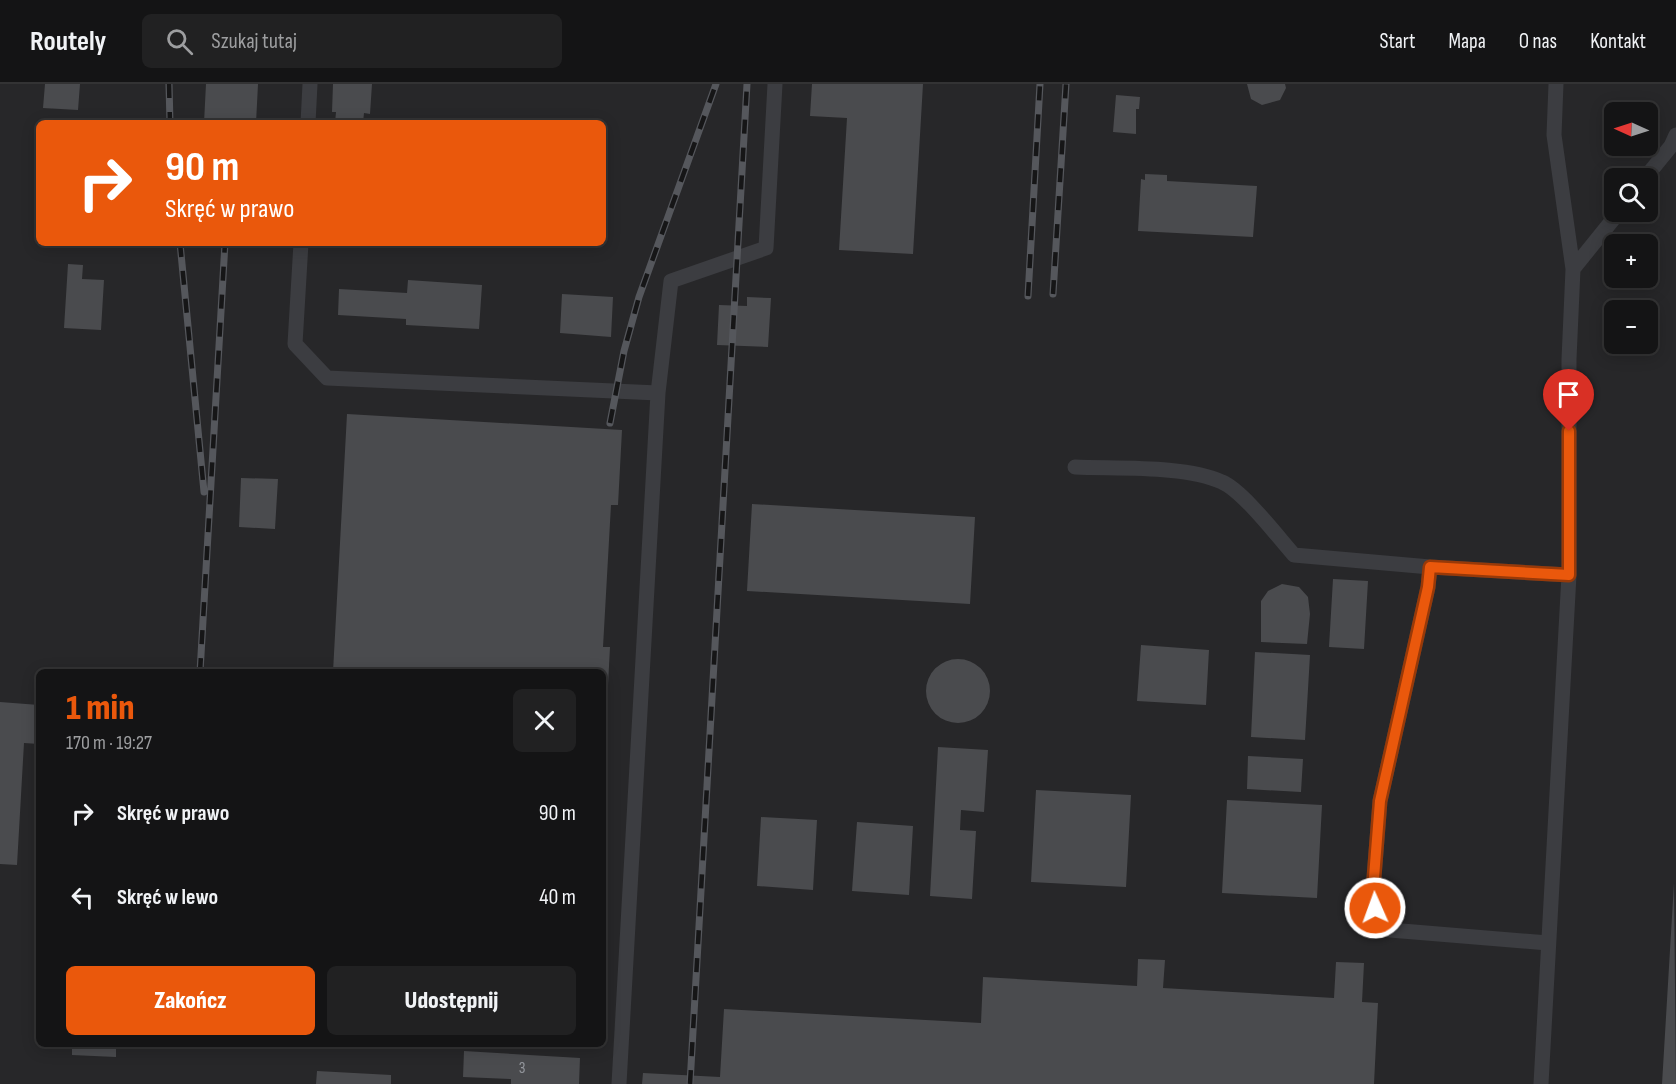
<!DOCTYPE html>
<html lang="pl">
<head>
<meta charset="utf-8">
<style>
	:root { --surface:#141415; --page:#212122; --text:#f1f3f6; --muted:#9d9ea0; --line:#333334; --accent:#ea580c }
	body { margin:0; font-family:"Sofia Sans Condensed",sans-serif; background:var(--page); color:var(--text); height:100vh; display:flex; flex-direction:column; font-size:22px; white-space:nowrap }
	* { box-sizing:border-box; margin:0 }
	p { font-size:20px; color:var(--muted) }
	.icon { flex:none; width:33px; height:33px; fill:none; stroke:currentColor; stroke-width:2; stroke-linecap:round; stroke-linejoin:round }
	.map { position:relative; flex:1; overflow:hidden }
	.details { position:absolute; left:36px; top:585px; width:570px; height:378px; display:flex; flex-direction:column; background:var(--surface); border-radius:9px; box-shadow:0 3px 15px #0003,0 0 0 2px var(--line) }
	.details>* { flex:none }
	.top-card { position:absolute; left:36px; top:36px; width:570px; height:126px; border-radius:9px; box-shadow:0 3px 15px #0003,0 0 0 2px var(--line); background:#ea580c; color:#fff; overflow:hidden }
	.needle { width:39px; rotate:273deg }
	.controls { position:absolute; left:1604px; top:18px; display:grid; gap:12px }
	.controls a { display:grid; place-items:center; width:54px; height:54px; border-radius:9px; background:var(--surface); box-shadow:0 3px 15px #0003,0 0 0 2px var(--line); font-size:30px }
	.pin { position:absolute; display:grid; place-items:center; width:51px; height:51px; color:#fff; margin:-62px -26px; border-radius:50% 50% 50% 0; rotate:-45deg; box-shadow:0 0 6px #0007 }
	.pin .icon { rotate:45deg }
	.me { position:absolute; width:66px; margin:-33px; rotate:358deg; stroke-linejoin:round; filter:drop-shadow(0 0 4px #0008) }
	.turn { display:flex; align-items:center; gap:21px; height:126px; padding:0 30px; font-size:27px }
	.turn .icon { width:78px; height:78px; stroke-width:2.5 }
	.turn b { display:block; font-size:42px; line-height:51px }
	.round { display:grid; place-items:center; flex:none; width:63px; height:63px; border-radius:9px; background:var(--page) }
	.overview { display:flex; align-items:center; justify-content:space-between; height:102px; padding:0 30px }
	h1 { font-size:36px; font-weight:800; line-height:45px; color:var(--accent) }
	.cta { display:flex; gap:12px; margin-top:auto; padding:12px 30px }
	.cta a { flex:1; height:69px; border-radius:9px; background:var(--accent); color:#fff; font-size:24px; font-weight:800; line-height:69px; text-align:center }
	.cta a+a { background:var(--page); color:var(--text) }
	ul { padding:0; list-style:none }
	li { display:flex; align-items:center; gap:18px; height:84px; padding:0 30px }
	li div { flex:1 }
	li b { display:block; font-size:22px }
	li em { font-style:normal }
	header { display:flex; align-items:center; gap:36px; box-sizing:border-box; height:84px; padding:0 30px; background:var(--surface); border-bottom:2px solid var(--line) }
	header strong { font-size:28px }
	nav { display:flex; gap:33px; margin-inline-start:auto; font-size:21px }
	.search { width:420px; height:54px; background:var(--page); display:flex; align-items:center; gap:15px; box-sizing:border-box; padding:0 21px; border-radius:9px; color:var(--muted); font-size:22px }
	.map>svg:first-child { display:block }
	.built { fill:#272729; fill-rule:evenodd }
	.building { fill:#4a4b4e }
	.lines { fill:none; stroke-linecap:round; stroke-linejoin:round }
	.lane { stroke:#3c3d41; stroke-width:15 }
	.rail-casing { stroke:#55575c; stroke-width:7 }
	.rail { stroke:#161617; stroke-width:4.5; stroke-dasharray:14; stroke-linecap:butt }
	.route-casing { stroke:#983908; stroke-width:15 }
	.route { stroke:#ea580c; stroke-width:10 }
	.labels { text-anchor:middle; stroke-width:6; stroke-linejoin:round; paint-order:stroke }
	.number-label { font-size:16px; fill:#96999f }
</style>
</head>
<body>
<header>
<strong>Routely</strong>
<div class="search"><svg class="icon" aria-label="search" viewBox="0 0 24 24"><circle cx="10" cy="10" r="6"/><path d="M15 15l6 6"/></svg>Szukaj tutaj</div>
<nav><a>Start</a><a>Mapa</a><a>O nas</a><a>Kontakt</a></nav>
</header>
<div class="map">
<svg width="1676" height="1000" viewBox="0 0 1676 1000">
	<rect width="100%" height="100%" fill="#1b1b1c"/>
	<path class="built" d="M0 0H1676V1000H0ZM1614 28H1647V62H1614ZM39 39H603V159H39ZM1614 94H1647V128H1614ZM1614 160H1647V194H1614ZM1614 226H1647V260H1614ZM39 588H603V960H39Z"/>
	<path class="building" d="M45 0H80L78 26 43 24Z
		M206 0H258L256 39H204Z
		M333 0H372L370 30 364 29 363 39H335L336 28H332Z
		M812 0H923L913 170 839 166 847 34 810 32Z
		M1247 0H1285L1286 4 1280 16 1262 21 1251 15Z
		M1116 11 1140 13 1139 25H1136V50L1113 48Z
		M1145 90 1167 91V97L1257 102 1253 153 1138 147 1141 95 1145 96Z
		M68 180 83 181 82 195 104 196 101 246 64 244Z
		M408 196 482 201 479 245 406 241V235L338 231 339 205 407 209Z
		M562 210 613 213 611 253 560 249Z
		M747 213 771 214 768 263 717 261 719 221 747 222Z
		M347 330 622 346 618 421H611L603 563H610L606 639 603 638V588H333Z
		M241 394 278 395 275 445 239 443Z
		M752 420 975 433 970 520 747 507Z
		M1333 495 1368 497 1364 565 1329 563Z
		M1282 500 1299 503 1308 513 1310 530 1307 560 1261 558V517L1268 507Z
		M1141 561 1209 566 1206 621 1137 617Z
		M1255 568 1310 571 1305 656 1251 653Z
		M926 607a32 32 0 1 1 64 0a32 32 0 1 1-64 0Z
		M0 618 39 621V660L24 659 17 781 0 780Z
		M938 663 988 666 984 728 961 726 960 746 976 747 972 815 930 812Z
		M1248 672 1303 675 1301 708 1247 705Z
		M1036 706 1131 711 1126 803 1031 798Z
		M1227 716 1322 721 1317 814 1222 809Z
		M761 733 817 736 813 806 757 802Z
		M857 738 913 742 909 811 852 807Z
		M1674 799 1676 1000H1662Z
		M1138 875 1165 876 1163 904 1334 914 1336 878 1364 879 1362 918 1378 919 1374 1000H642L643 989 720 993 724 925 981 939 983 893 1137 902Z
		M72 960H116V973L72 971Z
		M464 967 580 974 579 1000H511V995L463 993Z
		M317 987 391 991V1000H316Z"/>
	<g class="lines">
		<path class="lane" d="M308 39 310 0
			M1645 94 1671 62 1676 51
			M301 159 295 260 327 294 658 309
			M1573 185 1619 128
			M1075 383C1116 385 1186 381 1222 398 1243 407 1278 453 1294 471L1430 483
			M1548 859 1390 846 1381 837 1375 824 1373 806 1380 717 1428 503 1430 483 1569 491
			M619 1000 658 309 671 197 766 164 775 0
			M1541 1000 1569 491V275L1573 185 1554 51 1556 0"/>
		<defs>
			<path id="rail" d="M169 0 170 39
				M180 159 204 408
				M1053 210 1066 0
				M1028 212 1040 0
				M610 339 624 267 639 213 716 0
				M200 588 225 159
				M690 1000 747 0"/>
		</defs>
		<use href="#rail" class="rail-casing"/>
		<use href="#rail" class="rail"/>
	</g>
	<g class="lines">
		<defs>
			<path id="route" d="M1375 824 1373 806 1380 717 1428 503 1430 483 1569 491V347"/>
		</defs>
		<use href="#route" class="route-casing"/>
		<use href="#route" class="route"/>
	</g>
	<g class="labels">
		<g class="number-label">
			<text x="522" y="989">3</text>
		</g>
	</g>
</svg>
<div class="controls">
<a><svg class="needle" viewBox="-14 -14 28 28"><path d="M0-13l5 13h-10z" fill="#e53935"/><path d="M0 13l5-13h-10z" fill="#9d9ea0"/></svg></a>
<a><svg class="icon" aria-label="search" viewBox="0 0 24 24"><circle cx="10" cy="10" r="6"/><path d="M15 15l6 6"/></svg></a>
<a>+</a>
<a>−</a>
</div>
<div class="pin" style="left:1569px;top:347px;background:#d93025"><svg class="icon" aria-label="arrive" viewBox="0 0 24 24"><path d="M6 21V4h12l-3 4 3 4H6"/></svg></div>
<svg class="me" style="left:1375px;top:824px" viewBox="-20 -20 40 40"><circle r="17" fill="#ea580c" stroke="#fff" stroke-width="3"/><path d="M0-11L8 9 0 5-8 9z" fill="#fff"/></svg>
<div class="top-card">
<div class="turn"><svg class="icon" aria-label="right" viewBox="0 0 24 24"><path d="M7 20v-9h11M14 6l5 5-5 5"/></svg><div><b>90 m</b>Skręć w prawo</div></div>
</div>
<section class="details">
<div class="overview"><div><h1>1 min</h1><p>170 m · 19:27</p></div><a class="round"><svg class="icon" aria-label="close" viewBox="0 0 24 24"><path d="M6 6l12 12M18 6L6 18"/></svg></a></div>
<ul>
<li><svg class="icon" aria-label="right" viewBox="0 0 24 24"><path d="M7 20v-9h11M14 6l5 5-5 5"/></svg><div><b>Skręć w prawo</b></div><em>90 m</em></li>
<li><svg class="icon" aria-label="left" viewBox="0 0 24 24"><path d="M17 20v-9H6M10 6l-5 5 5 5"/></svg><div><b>Skręć w lewo</b></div><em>40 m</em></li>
</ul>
<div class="cta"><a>Zakończ</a><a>Udostępnij</a></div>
</section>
</div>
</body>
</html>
